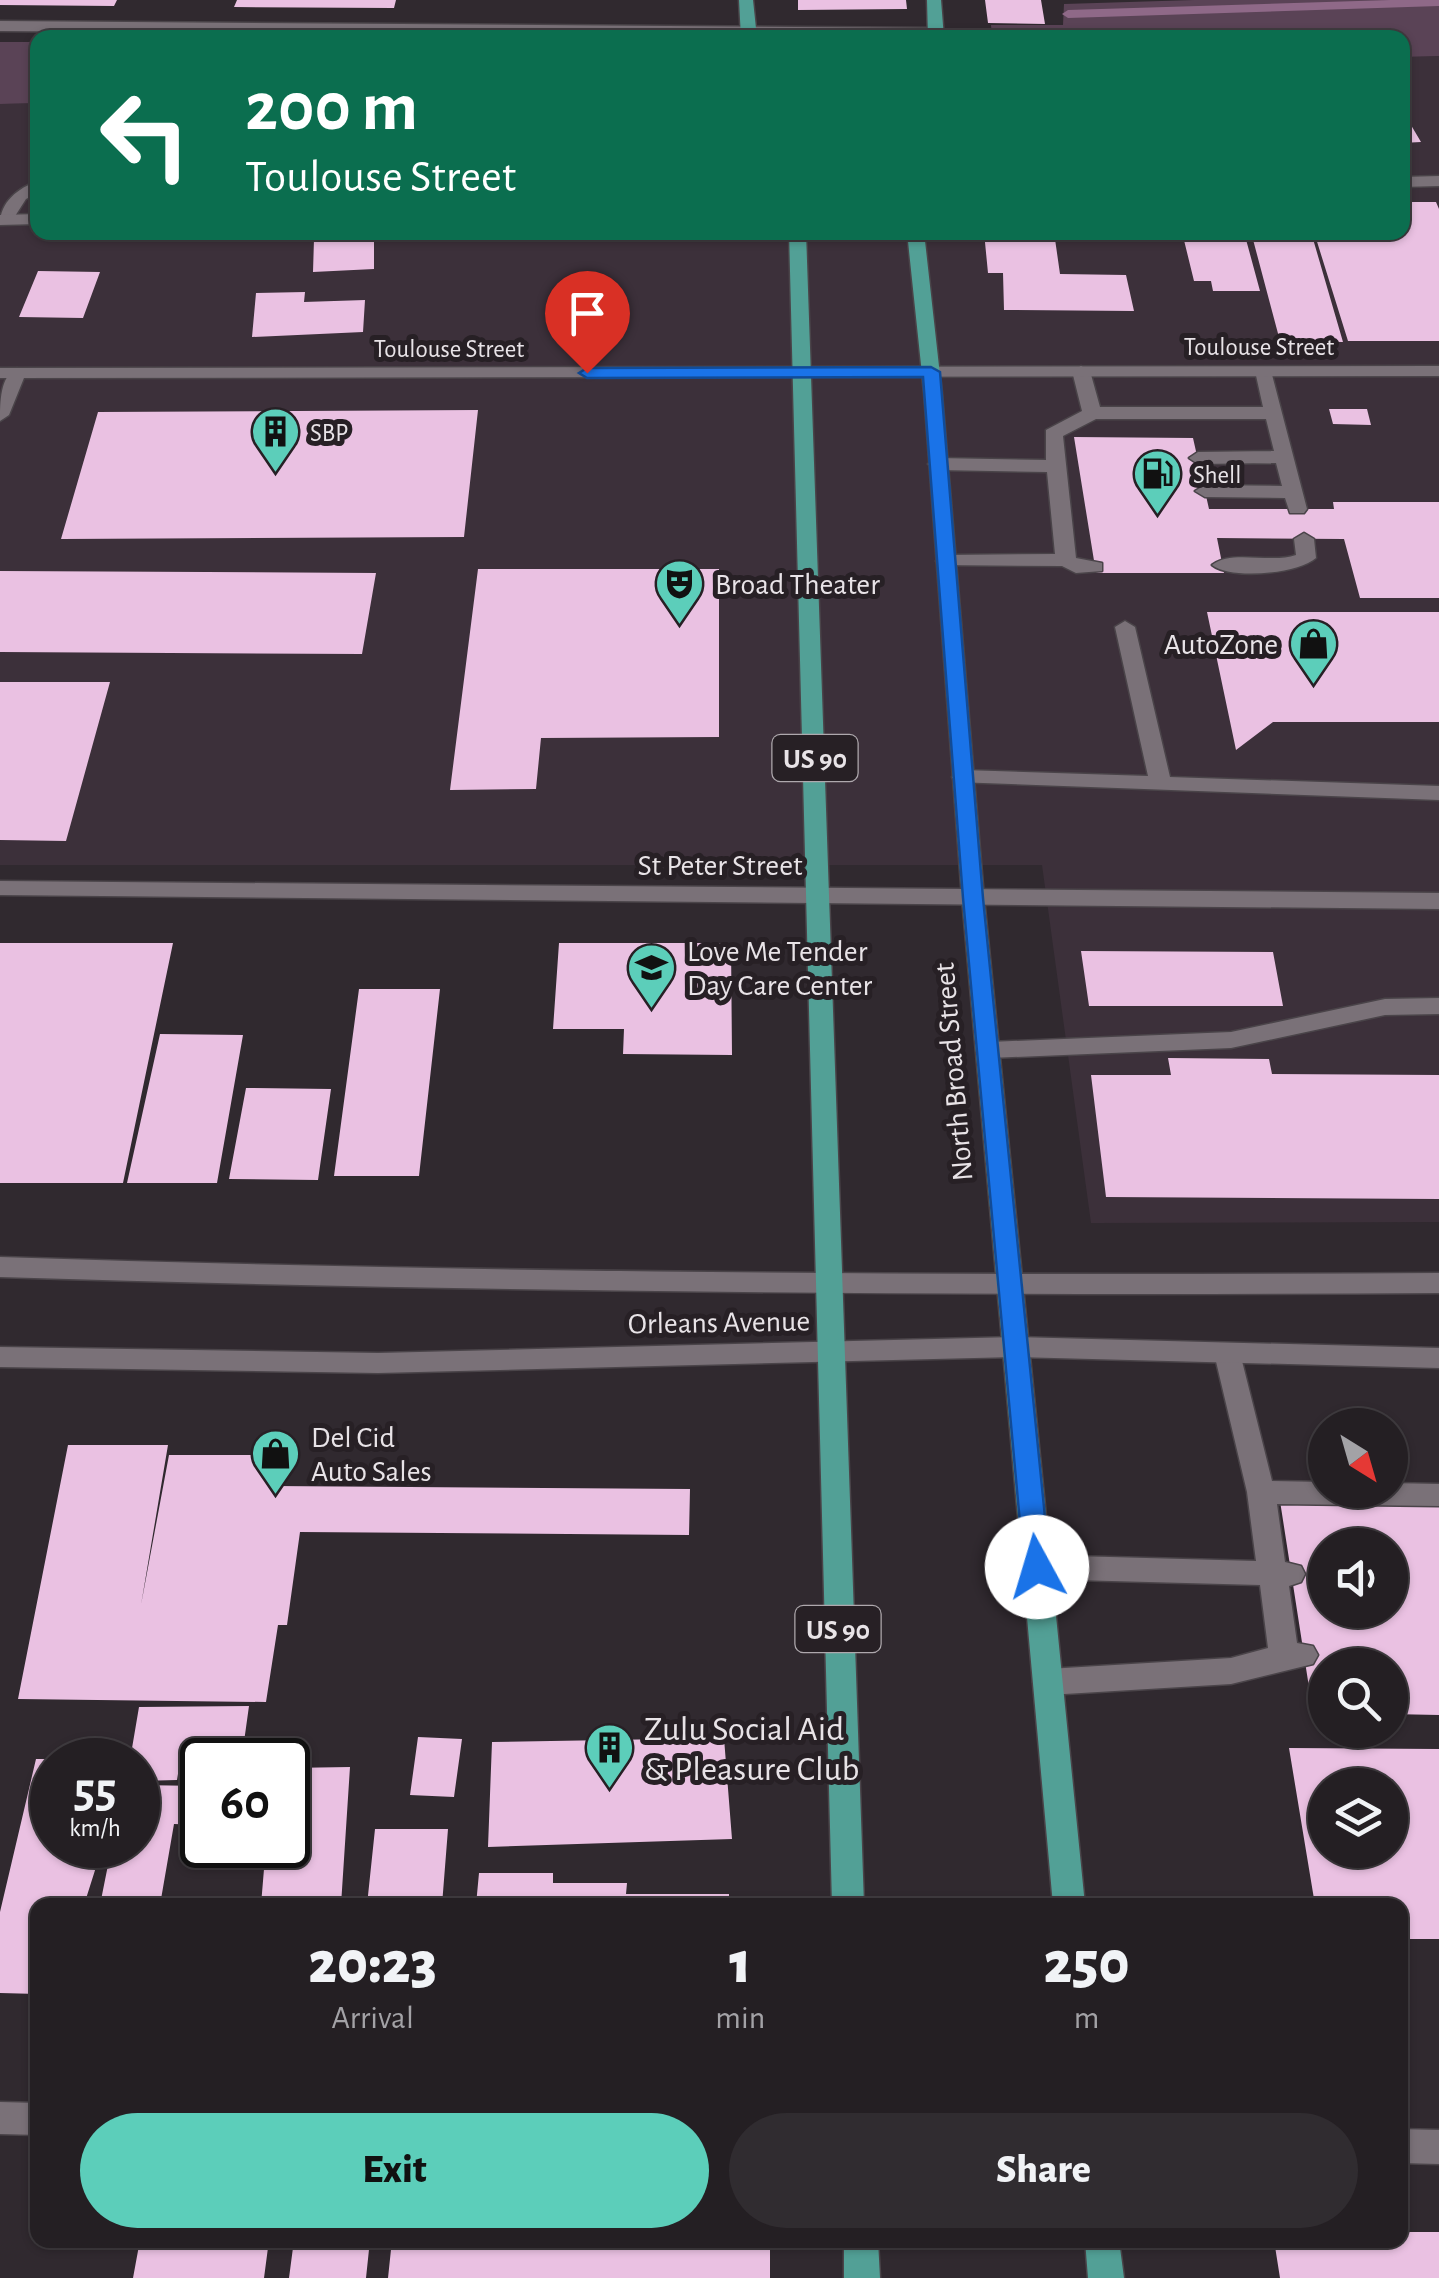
<!DOCTYPE html>
<html lang="en">
<head>
<meta charset="utf-8">
<style>
	:root { --surface:#241f23; --page:#302c30; --text:#f1f3f6; --muted:#a3a2a6; --line:#413d41; --accent:#5cceba }
	body { margin:0; font-family:"Alegreya Sans",sans-serif; background:var(--page); color:var(--text); height:100vh; display:flex; flex-direction:column; font-size:38px; white-space:nowrap }
	* { box-sizing:border-box; margin:0 }
	p { font-size:32px; color:var(--muted) }
	.icon { flex:none; width:55px; height:55px; fill:none; stroke:currentColor; stroke-width:2; stroke-linecap:round; stroke-linejoin:round }
	.map { position:relative; flex:1; overflow:hidden }
	.sheet { position:absolute; left:30px; top:1898px; width:1378px; height:350px; display:flex; flex-direction:column; background:var(--surface); border-radius:20px; box-shadow:0 2px 8px #0004,0 0 0 2px var(--line) }
	.sheet>* { flex:none }
	.guide { position:absolute; left:30px; top:30px; width:1380px; height:210px; border-radius:20px; box-shadow:0 2px 8px #0004,0 0 0 2px var(--line); background:#0b6e4f; color:#fff; overflow:hidden }
	.needle { width:65px; rotate:143deg }
	.tools { position:absolute; left:1308px; top:1408px; display:grid; gap:20px }
	.tools a { display:grid; place-items:center; width:100px; height:100px; border-radius:50%; background:var(--surface); box-shadow:0 2px 8px #0004,0 0 0 2px var(--line); font-size:50px }
	.speed { position:absolute; left:30px; top:1738px; display:flex; gap:20px; font-size:50px; font-weight:700; text-align:center }
	.speed>* { display:grid; place-content:center; width:130px; height:130px; border-radius:50%; background:var(--surface); box-shadow:0 2px 8px #0004,0 0 0 2px var(--line); line-height:1 }
	.speed small { font-size:25px; font-weight:400 }
	.speed .limit { border:5px solid #111; border-radius:15px; background:#fff; color:#111 }
	.pin { position:absolute; display:grid; place-items:center; width:85px; height:85px; color:#fff; margin:-102px -42px; border-radius:50% 50% 50% 0; rotate:-45deg; box-shadow:0 0 10px #0007 }
	.pin .icon { rotate:45deg }
	.me { position:absolute; width:110px; margin:-55px; rotate:354deg; stroke-linejoin:round; filter:drop-shadow(0 0 8px #0008) }
	.turn { display:flex; align-items:center; gap:35px; height:210px; padding:0 50px; font-size:45px }
	.turn .icon { width:130px; height:130px; stroke-width:2.5 }
	.turn b { display:block; font-size:70px; line-height:85px }
	.eta { display:flex; justify-content:space-evenly; align-items:center; height:170px; text-align:center }
	.eta b { font-size:60px; font-weight:800; line-height:70px }
	.cta { display:flex; gap:20px; margin-top:auto; padding:20px 50px }
	.cta a { flex:1; height:115px; border-radius:60px; background:var(--accent); color:#111; font-size:40px; font-weight:800; line-height:115px; text-align:center }
	.cta a+a { background:var(--page); color:var(--text) }
	.map>svg:first-child { display:block }
	.built { fill:#3c303a }
	.green { fill:#5a4356 }
	.lines { fill:none; stroke-linecap:round; stroke-linejoin:round }
	.stream { fill:#8f6988; fill-rule:evenodd }
	.building { fill:#eac1e2; fill-rule:evenodd }
	.lane-casing { stroke:#4a4449; stroke-width:3 }
	.street-casing { stroke:#4a4449; stroke-width:3 }
	.secondary-casing { stroke:#4a4449; stroke-width:3 }
	.primary-casing { stroke:#4a4449; stroke-width:3 }
	.lane { fill:#7a7178; fill-rule:evenodd }
	.street { fill:#7a7178; fill-rule:evenodd }
	.secondary { fill:#7a7178; fill-rule:evenodd }
	.primary { fill:#52a096; fill-rule:evenodd }
	.route { fill:#1a73e8; stroke:#114b97; stroke-width:2.5 }
	.labels { text-anchor:middle; stroke-width:10; stroke-linejoin:round; paint-order:stroke }
	.far-street-label { font-size:25px; fill:#e8e3e7; stroke:#272025 }
	.far-poi-label { font-size:25px; fill:#e8e3e7; stroke:#272025; text-anchor:start }
	.shield { fill:#272025; stroke:#aea8ad; stroke-width:2.5 }
	.shield-label { font-size:28px; font-weight:bold; fill:#e8e3e7 }
	.poi-label { font-size:30px; fill:#e8e3e7; stroke:#272025; text-anchor:start }
	.street-label { font-size:30px; fill:#e8e3e7; stroke:#272025 }
	.near-poi-label { font-size:35px; fill:#e8e3e7; stroke:#272025; text-anchor:start }
</style>
</head>
<body>
<div class="map">
<svg width="1439" height="2278" viewBox="0 0 1439 2278">
	<rect width="100%" height="100%" fill="#30292f"/>
	<path class="built" d="M1439 56V1222L1091 1223 1042 865H0V104L37 103 38 232H1402L1403 57Z"/>
	<path class="green" d="M1194 0H1439V56L1403 57 1402 38 992 37 991 25H1063L1064 4Z
		M0 42H37V103L0 104Z"/>
	<g class="lines">
		<path class="stream" d="M1390 0H1439V6L1068 18 1062 14 1068 10Z"/>
	</g>
	<path class="building" d="M0 0H117L114 6 0 5Z
		M237 0H396L394 8 234 7Z
		M798 0H906L907 9 798 10Z
		M985 0H1041L1045 24 988 23Z
		M1408 120 1421 142 1402 143V121Z
		M1402 202H1436L1439 209V341H1348L1314 232H1402Z
		M984 232H1054L1060 274 1126 275 1134 311 1004 310 1003 273H988Z
		M1182 232H1244L1260 291H1213L1211 281H1194Z
		M1251 232H1311L1343 342 1280 341Z
		M374 236V269L313 272 314 239Z
		M38 271 100 272 83 318 19 317Z
		M305 292 304 302 365 300 363 332 252 337 256 293Z
		M1329 409H1367L1371 425 1333 424Z
		M478 410 464 537 61 539 98 412Z
		M1074 437 1193 438 1209 509H1334L1333 502H1439V598H1360L1344 539 1217 538 1224 573H1096Z
		M478 569H719V737L541 738 536 789 450 790Z
		M0 571 376 573 362 654 0 652Z
		M1207 612H1439V722H1273L1236 750Z
		M0 682H110L66 841 0 840Z
		M0 943H173L123 1183H0Z
		M559 943H731L732 1055 623 1054 624 1029H553Z
		M1081 951 1273 952 1283 1006H1089Z
		M359 989H440L419 1176H334Z
		M160 1034 243 1035 217 1183H127Z
		M1168 1058 1269 1059 1272 1074 1439 1075V1199L1106 1197 1091 1075H1171Z
		M246 1088 331 1089 318 1180 229 1179Z
		M68 1445H168L141 1605 169 1455H278L273 1486 690 1489 689 1535 300 1532 287 1625H278L266 1702 18 1699Z
		M1280 1501 1439 1503V1715L1390 1714V1665H1325V1713H1313ZM1325 1545H1390V1610H1325Z
		M249 1706 243 1749H182L177 1780 138 1781V1760H130L139 1707Z
		M418 1737 462 1739 454 1797 410 1795Z
		M724 1738 732 1839 488 1847 492 1742Z
		M1289 1748 1439 1749V1939H1400V1905H1315ZM1325 1785H1390V1850H1325Z
		M36 1759H52V1845H103L84 1905H38V1994L0 1993V1912Z
		M350 1767 341 1905H261L266 1845H288V1768Z
		M138 1785 202 1786V1825L174 1824 160 1905H100L112 1845H138Z
		M375 1829H448L442 1905H367Z
		M479 1873H553V1883H627L626 1894H729V1905H476Z
		M1400 2232H1439V2278H1280L1274 2240H1400Z
		M140 2240H269L264 2278H133Z
		M294 2240H370L366 2278H289Z
		M392 2240H770V2278H388Z"/>
	<g class="lines">
		<defs>
			<path id="lane" d="M38 181V193L26 199 10 224H0C0 202 18 188 38 181Z
				M1081 366 1090 371 1100 407H1263L1255 371 1270 367 1307 509 1304 513H1290L1285 498 1205 497 1195 491 1205 485 1282 486 1276 463 1198 464 1189 458 1198 452 1274 451 1266 419H1096L1063 436 1076 558 1102 563V571L1076 573 1062 566 939 565 936 561 946 555 1055 554 1047 472 938 470 928 464 938 458 1046 460V430L1082 411 1072 371Z
				M17 368 26 373 9 415 0 421C0 402 0 376 17 368Z
				M1304 533 1314 539 1316 558C1298 574 1230 580 1212 565 1231 549 1271 564 1296 555L1294 539Z
				M1125 621 1135 627 1170 777 1439 786V800L955 782 952 777 963 770 1148 776 1115 627Z
				M1439 998V1014L1385 1015 1231 1048 990 1058 978 1050 990 1042 1231 1032 1385 999Z
				M1227 1343 1237 1346 1240 1353 1272 1481 1325 1482V1490H1390V1483L1439 1484V1506L1277 1504 1285 1562 1301 1566 1305 1574 1301 1582 1289 1586 1297 1643 1313 1646 1318 1655 1313 1664 1231 1684 1048 1695 1037 1691 1033 1682 1037 1673 1048 1669 1231 1658 1268 1648 1260 1585 1037 1579 1027 1575 1023 1567 1027 1559 1037 1555 1256 1561 1247 1492 1214 1353 1217 1346Z"/>
			<path id="street" d="M0 21 936 28 944 33 927 38 0 31Z
				M1439 176V186L1402 187V177Z
				M38 214V224L0 225V215Z
				M1439 366V376L0 378V368Z
				M0 881 1439 893V909L0 895Z
				M0 2102 38 2103V2135L0 2134Z
				M1400 2129 1439 2130V2164L1400 2163Z"/>
			<path id="secondary" d="M0 1257C480 1273 959 1276 1439 1273V1293C959 1296 480 1292 0 1277Z
				M1015 1337 1439 1348V1368L1015 1357 378 1373 0 1367V1347L378 1353Z"/>
			<path id="primary" d="M739 0H753L757 38H741Z
				M927 0H941L944 38H928Z
				M789 232H806L864 1905H832Z
				M907 232H924L942 393 984 898 1085 1905H1053L962 898 924 393Z
				M844 2240H878L880 2278H844Z
				M1085 2240H1119L1124 2278H1088Z"/>
		</defs>
		<use href="#lane" class="lane-casing"/>
		<use href="#street" class="street-casing"/>
		<use href="#secondary" class="secondary-casing"/>
		<use href="#primary" class="primary-casing"/>
		<use href="#lane" class="lane"/>
		<use href="#street" class="street"/>
		<use href="#secondary" class="secondary"/>
		<use href="#primary" class="primary"/>
	</g>
	<path class="route" d="M931 367 940 372 983 898 1050 1567 1037 1578 1024 1567 963 898 923 377 587 378 579 373 587 368Z"/>
	<defs>
		<symbol id="building-pin" viewBox="-11 -11 22 30"><path d="M0 17L-7.5 6A9.5 9.5 0 1 1 7.5 6Z" fill="#5cceba" stroke="#272025"/><path d="M-4-6H4V6H1V3H-1V6H-4ZM-2.5-4.3h1.7v1.8h-1.7ZM.8-4.3h1.7v1.8H.8ZM-2.5-1h1.7V.8h-1.7ZM.8-1h1.7V.8H.8Z" fill="#111"/></symbol>
		<symbol id="fuel-pin" viewBox="-11 -11 22 30"><path d="M0 17L-7.5 6A9.5 9.5 0 1 1 7.5 6Z" fill="#5cceba" stroke="#272025"/><path d="M-5.5-6h7V0h2V4h1.3V-2.5L3-4.5l.8-.8L6-3V5H2.5V1h-1V6h-7ZM-4.2-4.7v3.2H.2V-4.7Z" fill="#111"/></symbol>
		<symbol id="theatre-pin" viewBox="-11 -11 22 30"><path d="M0 17L-7.5 6A9.5 9.5 0 1 1 7.5 6Z" fill="#5cceba" stroke="#272025"/><path d="M-5-5.5Q0-4 5-5.5V0Q5 5 0 6Q-5 5-5 0ZM-3.3-2.5H-1v1.5H-3.3ZM1-2.5H3.3v1.5H1ZM-2.8 1Q0 5.5 2.8 1Z" fill="#111"/></symbol>
		<symbol id="shop-pin" viewBox="-11 -11 22 30"><path d="M0 17L-7.5 6A9.5 9.5 0 1 1 7.5 6Z" fill="#5cceba" stroke="#272025"/><path d="M-5-2.5h2.3a2.7 3.5 0 0 1 5.4 0H5L5.5 6h-11ZM-1.5-2.5h3a1.5 2.3 0 0 0-3 0Z" fill="#111"/></symbol>
		<symbol id="school-pin" viewBox="-11 -11 22 30"><path d="M0 17L-7.5 6A9.5 9.5 0 1 1 7.5 6Z" fill="#5cceba" stroke="#272025"/><path d="M0-5L7-2L0 1L-7-2ZM-4 1L0 2.5L4 1V4Q0 6-4 4Z" fill="#111"/></symbol>
	</defs>
	<g fill-rule="evenodd">
		<use href="#building-pin" x="248" y="404" width="55" height="75"/>
		<use href="#fuel-pin" x="1130" y="446" width="55" height="75"/>
		<use href="#theatre-pin" x="652" y="556" width="55" height="75"/>
		<use href="#shop-pin" x="1286" y="616" width="55" height="75"/>
		<use href="#school-pin" x="624" y="940" width="55" height="75"/>
		<use href="#shop-pin" x="248" y="1426" width="55" height="75"/>
		<use href="#building-pin" x="582" y="1720" width="55" height="75"/>
	</g>
	<g class="labels">
		<g class="far-street-label">
			<text x="1259" y="355">Toulouse Street</text>
			<text x="449" y="357">Toulouse Street</text>
		</g>
		<g class="far-poi-label">
			<text x="310" y="441">SBP</text>
			<text x="1193" y="483">Shell</text>
		</g>
		<g class="shield">
			<rect x="772.5" y="735" width="85" height="46" rx="8"/>
			<rect x="795.5" y="1606" width="85" height="46" rx="8"/>
		</g>
		<g class="shield-label">
			<text x="815" y="768">US 90</text>
			<text x="838" y="1639">US 90</text>
		</g>
		<g class="poi-label">
			<text x="715" y="594">Broad Theater</text>
			<text x="1278" y="654" text-anchor="end">AutoZone</text>
			<text x="687" y="961">Love Me Tender<tspan x="687" dy="34">Day Care Center</tspan></text>
			<text x="311" y="1447">Del Cid<tspan x="311" dy="34">Auto Sales</tspan></text>
		</g>
		<g class="street-label">
			<text x="720" y="875">St Peter Street</text>
			<text transform="translate(953 1072) rotate(-95)" y="10">North Broad Street</text>
			<text transform="translate(719 1322) rotate(-1)" y="10">Orleans Avenue</text>
		</g>
		<g class="near-poi-label">
			<text x="644" y="1740">Zulu Social Aid<tspan x="644" dy="40">&amp; Pleasure Club</tspan></text>
		</g>
	</g>
</svg>
<div class="tools">
<a><svg class="needle" viewBox="-14 -14 28 28"><path d="M0-13l5 13h-10z" fill="#e53935"/><path d="M0 13l5-13h-10z" fill="#a3a2a6"/></svg></a>
<a><svg class="icon" aria-label="sound" viewBox="0 0 24 24"><path d="M4 9h4l5-4v14l-5-4H4zM17 9q2 3 0 6"/></svg></a>
<a><svg class="icon" aria-label="search" viewBox="0 0 24 24"><circle cx="10" cy="10" r="6"/><path d="M15 15l6 6"/></svg></a>
<a><svg class="icon" aria-label="layers" viewBox="0 0 24 24"><path d="M12 4l9 5-9 5-9-5zM3 14l9 5 9-5"/></svg></a>
</div>
<div class="speed"><div>55<small>km/h</small></div><div class="limit">60</div></div>
<div class="pin" style="left:587px;top:373px;background:#d93025"><svg class="icon" aria-label="arrive" viewBox="0 0 24 24"><path d="M6 21V4h12l-3 4 3 4H6"/></svg></div>
<svg class="me" style="left:1037px;top:1567px" viewBox="-20 -20 40 40"><circle r="19" fill="#fff"/><path d="M0-13L10 11 0 6-10 11z" fill="#1a73e8"/></svg>
<div class="guide">
<div class="turn"><svg class="icon" aria-label="left" viewBox="0 0 24 24"><path d="M17 20v-9H6M10 6l-5 5 5 5"/></svg><div><b>200 m</b>Toulouse Street</div></div>
</div>
<section class="sheet">
<div class="eta">
<div><b>20:23</b><p>Arrival</p></div>
<div><b>1</b><p>min</p></div>
<div><b>250</b><p>m</p></div>
</div>
<div class="cta"><a>Exit</a><a>Share</a></div>
</section>
</div>
</body>
</html>
